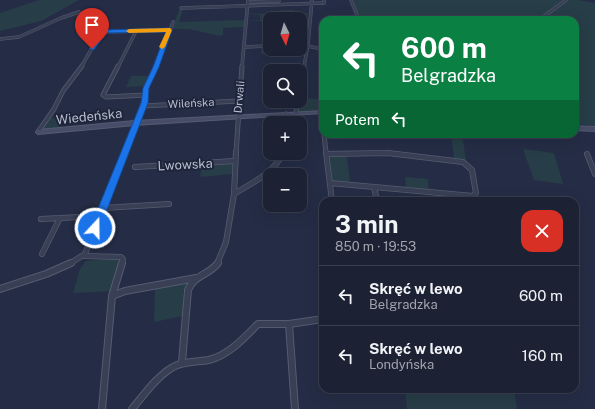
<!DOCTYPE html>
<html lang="pl">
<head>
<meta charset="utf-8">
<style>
	:root { --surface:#1c2234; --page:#292f40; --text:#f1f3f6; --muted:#a0a4ac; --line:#3a3f4f }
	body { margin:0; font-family:"Public Sans",sans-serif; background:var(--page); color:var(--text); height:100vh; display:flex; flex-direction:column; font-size:15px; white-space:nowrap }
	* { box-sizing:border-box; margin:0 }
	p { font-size:13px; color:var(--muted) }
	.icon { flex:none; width:22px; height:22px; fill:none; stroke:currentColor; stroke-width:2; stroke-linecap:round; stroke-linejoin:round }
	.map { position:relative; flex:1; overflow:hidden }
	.sheet { position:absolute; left:319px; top:197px; width:260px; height:196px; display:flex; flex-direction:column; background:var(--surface); border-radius:12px; box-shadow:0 4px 16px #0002,0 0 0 1px var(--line) }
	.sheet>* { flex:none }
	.hud { position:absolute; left:319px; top:16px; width:260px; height:122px; border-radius:12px; box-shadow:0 4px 16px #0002,0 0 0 1px var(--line); background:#0b8043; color:#fff; overflow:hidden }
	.needle { width:26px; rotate:175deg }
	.tools { position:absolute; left:263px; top:12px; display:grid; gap:8px }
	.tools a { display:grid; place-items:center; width:44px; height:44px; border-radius:8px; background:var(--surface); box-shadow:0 4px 16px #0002,0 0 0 1px var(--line); font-size:20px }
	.pin { position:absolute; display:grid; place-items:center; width:34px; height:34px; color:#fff; margin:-41px -17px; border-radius:50% 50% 50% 0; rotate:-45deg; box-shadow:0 0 4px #0007 }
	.pin .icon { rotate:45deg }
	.me { position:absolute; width:44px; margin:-22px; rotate:21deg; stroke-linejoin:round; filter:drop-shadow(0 0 3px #0008) }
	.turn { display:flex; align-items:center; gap:14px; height:84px; padding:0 16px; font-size:18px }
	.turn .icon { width:52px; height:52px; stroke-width:2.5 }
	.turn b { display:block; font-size:28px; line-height:34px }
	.then { display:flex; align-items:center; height:38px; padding:0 16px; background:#0003; gap:8px; font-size:15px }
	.round { display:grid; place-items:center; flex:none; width:42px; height:42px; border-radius:12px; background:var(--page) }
	.overview { display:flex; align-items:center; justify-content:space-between; height:68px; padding:0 16px }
	h1 { font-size:24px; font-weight:700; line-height:30px }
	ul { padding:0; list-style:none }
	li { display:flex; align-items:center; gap:12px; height:60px; padding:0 16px; border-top:1px solid var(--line) }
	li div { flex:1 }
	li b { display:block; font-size:15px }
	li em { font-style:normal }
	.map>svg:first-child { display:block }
	.green { fill:#273d47 }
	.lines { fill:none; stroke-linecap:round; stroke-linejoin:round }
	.street-far3-casing { stroke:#555b70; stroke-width:3.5 }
	.street-far2-casing { stroke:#555b70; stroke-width:5 }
	.street-far1-casing { stroke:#555b70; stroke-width:6 }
	.street-casing { stroke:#555b70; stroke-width:8 }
	.secondary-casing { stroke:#555b70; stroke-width:2 }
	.street-far3 { stroke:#394055; stroke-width:2.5 }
	.street-far2 { stroke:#394055; stroke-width:3.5 }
	.street-far1 { stroke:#394055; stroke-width:4.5 }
	.street { stroke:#394055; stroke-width:6 }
	.secondary { fill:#474d69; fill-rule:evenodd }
	.route { fill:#1a73e8; stroke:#114b97 }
	.slow { fill:#f59e0b }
	.labels { text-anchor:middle; stroke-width:4; stroke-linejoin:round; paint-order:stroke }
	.far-street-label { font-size:11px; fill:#b7bcce; stroke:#1e253b }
	.street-label { font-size:13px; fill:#b7bcce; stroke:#1e253b }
</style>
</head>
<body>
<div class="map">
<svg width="595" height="409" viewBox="0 0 595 409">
	<rect width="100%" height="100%" fill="#252d46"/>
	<path class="green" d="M39 0H79L41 21 0 31V13Z
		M353 0H579L595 3V126L579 124 575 121V20H360Z
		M183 9 179 22 244 20V27L223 28V35L219 36 189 29H172L179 10Z
		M281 10H294L296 14 309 13 308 15H296L295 19H270V26H267L266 21H247L260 20V15L247 14 281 13Z
		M300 45H306L305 53 261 54 262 47 270 46V49H300Z
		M131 76H149L145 86 126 87Z
		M302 98 320 99 319 111 299 112Z
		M67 117 60 128 42 130 41 128 50 118Z
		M451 134H462L466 161 454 158Z
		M523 149 554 153 563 184 534 180Z
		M328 156H347L350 182 331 181Z
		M228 163 233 164 232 174 200 177 202 165Z
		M405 177 428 179 429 190 406 187Z
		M117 258 121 264 112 291 73 293 80 269 86 261Z
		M189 281 183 292V316L154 322 155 287Z
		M405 389H514L517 409H407Z"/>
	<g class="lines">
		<defs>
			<path id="street-far3" d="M351 0 359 20
				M248 2 279 1
				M181 8 324 3V0
				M539 20 566 0
				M0 39 19 37 61 18 79 12
				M300 45 308 44
				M307 46 323 49
				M244 47 270 46
				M81 67 91 50 105 32 170 30
				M118 67 136 31
				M156 67 173 22
				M242 67 248 0
				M304 67 308 44 312 0"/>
			<path id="street-far2" d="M118 66 103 95 106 97 146 95
				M300 87 304 66
				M143 106 239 101
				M321 112 323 129
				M296 113 298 101
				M284 123 283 116 286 114
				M38 132 54 109 63 91 82 66
				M324 134 326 153
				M124 153 145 99 146 88 156 66
				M236 153 242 66"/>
			<path id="street-far1" d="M326 152 332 201
				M326 154 388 153 463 162 472 170 476 193 473 196 330 183
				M587 154 595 174
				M135 167 235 161
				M374 187 377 201
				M234 194 236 152
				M103 208 169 204
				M41 219 100 216
				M42 254 60 218
				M84 256 121 257 123 259 121 264
				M69 264 85 254 125 152
				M217 264 226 242 234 194C252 183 274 173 283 153"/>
			<path id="street" d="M0 289 46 274 71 263
				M112 296 122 263
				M289 324 295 409
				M182 362 188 290C195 274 208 276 218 263
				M102 409 112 296 125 291 196 278
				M132 409C144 395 156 377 173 367 184 361 197 362 209 360 229 355 244 338 258 324H289L323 319"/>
			<path id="secondary" d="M323 111V113L135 125 38 134 36 132 38 130 135 121Z
				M575 126 595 127V131L575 130Z"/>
		</defs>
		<use href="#street-far3" class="street-far3-casing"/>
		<use href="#street-far2" class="street-far2-casing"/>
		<use href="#street-far1" class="street-far1-casing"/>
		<use href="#street" class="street-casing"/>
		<use href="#secondary" class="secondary-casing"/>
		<use href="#street-far3" class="street-far3"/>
		<use href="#street-far2" class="street-far2"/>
		<use href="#street-far1" class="street-far1"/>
		<use href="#street" class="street"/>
		<use href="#secondary" class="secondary"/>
	</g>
	<path class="route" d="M170 28 172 30 159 67 149 88 148 103 100 228 99 231H92L90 228 141 103 143 88 153 67 166 32 106 33 94 50 89 49 103 30Z"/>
	<path class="slow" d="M170 28 172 30 165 47 162 49 159 47 166 32 129 33 126 31 129 29Z"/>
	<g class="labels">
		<g class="far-street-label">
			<text transform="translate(239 97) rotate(-85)" y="4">Drwali</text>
			<text transform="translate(191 103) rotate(-3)" y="4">Wileńska</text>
		</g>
		<g class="street-label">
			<text transform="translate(89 116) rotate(-6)" y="5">Wiedeńska</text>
			<text transform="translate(185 164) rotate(-3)" y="5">Lwowska</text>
		</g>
	</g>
</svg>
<div class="tools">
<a><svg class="needle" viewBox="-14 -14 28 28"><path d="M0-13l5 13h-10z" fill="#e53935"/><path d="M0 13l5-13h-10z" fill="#a0a4ac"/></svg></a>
<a><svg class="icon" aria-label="search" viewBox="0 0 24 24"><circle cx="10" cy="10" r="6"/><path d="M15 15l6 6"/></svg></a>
<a>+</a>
<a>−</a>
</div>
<div class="pin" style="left:92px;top:49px;background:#d93025"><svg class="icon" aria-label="arrive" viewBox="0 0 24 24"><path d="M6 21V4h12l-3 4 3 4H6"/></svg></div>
<svg class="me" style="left:95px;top:228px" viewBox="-20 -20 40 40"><circle r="17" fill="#1a73e8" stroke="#fff" stroke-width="3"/><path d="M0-11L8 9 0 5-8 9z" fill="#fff"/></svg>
<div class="hud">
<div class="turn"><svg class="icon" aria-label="left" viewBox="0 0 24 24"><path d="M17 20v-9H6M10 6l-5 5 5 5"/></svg><div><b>600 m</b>Belgradzka</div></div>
<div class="then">Potem<svg class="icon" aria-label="left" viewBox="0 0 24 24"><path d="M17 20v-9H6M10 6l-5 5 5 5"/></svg></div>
</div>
<section class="sheet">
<div class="overview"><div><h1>3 min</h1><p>850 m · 19:53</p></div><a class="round" style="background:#d93025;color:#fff"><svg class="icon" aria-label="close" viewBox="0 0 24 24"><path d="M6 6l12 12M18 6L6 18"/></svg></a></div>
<ul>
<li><svg class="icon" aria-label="left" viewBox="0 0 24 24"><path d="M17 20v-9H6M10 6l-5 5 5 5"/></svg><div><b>Skręć w lewo</b><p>Belgradzka</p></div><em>600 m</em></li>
<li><svg class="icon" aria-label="left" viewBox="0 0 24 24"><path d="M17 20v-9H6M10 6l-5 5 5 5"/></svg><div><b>Skręć w lewo</b><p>Londyńska</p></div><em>160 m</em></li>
</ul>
</section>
</div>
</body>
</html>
